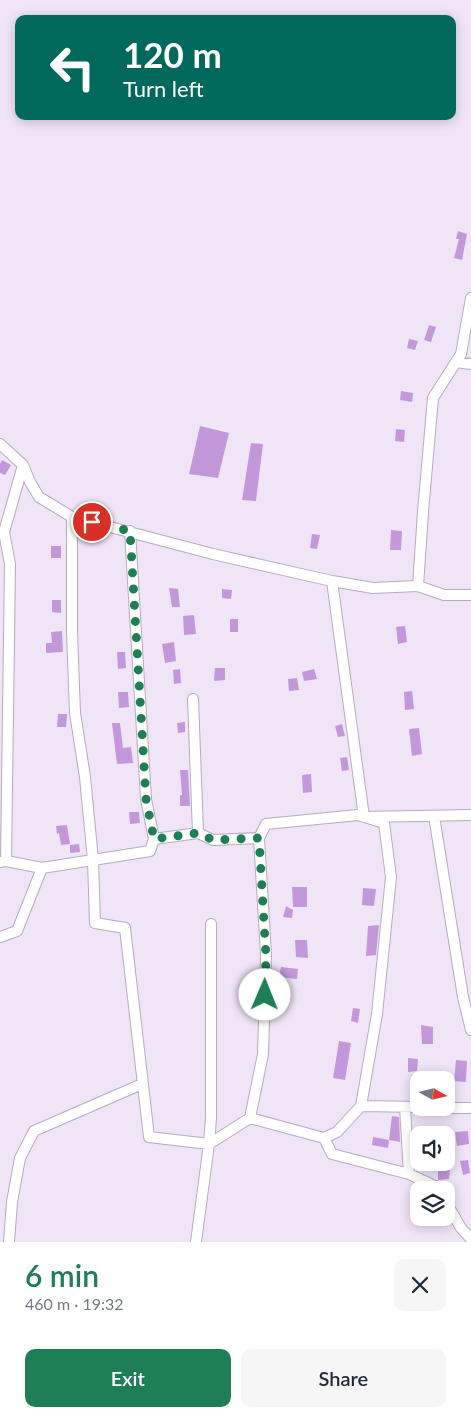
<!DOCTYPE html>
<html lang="en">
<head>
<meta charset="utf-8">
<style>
	:root { --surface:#fff; --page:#f6f6f7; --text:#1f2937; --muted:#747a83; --accent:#1e7f57 }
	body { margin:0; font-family:Lato,sans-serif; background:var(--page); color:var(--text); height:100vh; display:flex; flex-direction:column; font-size:19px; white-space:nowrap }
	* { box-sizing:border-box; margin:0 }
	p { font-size:16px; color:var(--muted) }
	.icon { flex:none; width:28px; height:28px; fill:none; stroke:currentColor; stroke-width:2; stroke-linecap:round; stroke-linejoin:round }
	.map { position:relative; height:1242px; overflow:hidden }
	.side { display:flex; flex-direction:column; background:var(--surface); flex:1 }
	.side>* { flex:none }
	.top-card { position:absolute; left:15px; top:15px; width:441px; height:105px; border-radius:10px; box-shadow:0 2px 12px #0003; background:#00695c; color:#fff; overflow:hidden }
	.needle { width:32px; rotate:98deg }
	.buttons { position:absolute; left:410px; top:1071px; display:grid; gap:10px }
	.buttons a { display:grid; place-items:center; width:45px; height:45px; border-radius:10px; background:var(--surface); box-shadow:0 2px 12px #0003; font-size:25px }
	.pin { position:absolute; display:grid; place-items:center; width:42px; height:42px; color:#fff; margin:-21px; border:2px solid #fff; border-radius:50%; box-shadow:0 1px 5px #0007 }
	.me { position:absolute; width:55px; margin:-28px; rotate:1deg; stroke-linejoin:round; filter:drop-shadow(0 0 4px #0008) }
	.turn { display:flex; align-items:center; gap:18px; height:105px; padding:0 25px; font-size:22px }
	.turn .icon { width:65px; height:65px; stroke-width:2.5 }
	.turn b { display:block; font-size:35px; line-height:42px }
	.round { display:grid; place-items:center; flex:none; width:52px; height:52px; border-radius:10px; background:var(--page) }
	.headline { display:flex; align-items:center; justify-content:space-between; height:85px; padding:0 25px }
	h1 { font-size:30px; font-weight:600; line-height:38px; color:var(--accent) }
	.primary-button { display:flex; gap:10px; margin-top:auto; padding:10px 25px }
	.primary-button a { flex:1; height:58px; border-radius:10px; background:var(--accent); color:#fff; font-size:20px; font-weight:600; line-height:58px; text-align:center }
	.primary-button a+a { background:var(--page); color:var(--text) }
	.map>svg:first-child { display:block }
	.building { fill:#c398db }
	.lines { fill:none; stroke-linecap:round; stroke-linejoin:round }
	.street-casing { stroke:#b7acbe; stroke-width:12 }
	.street { stroke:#fff; stroke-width:10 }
	.route { stroke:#1e7f57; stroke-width:9; stroke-dasharray:0 16.2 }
</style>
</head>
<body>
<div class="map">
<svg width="471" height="1242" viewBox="0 0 471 1242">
	<rect width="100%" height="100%" fill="#f0e4f7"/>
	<path class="building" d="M458 231 467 234 462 260 454 258 459 239H456Z
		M429 325 436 327 431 342 424 340Z
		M409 339 418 341 415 350 407 348Z
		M401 391 413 393 412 402 400 400Z
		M200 426 229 433 218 478 189 474Z
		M396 429 405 430 404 442 395 441Z
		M251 443 263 444 256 501 242 500Z
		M2 460 11 465 5 475 0 473V464Z
		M391 530 402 531 401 550H390Z
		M312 534 320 535 317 549 310 548Z
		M51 546H61V558H51Z
		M169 588 178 589 180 607H172Z
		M222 589 232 590 231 599 222 598Z
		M52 600H61V613L52 612Z
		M194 615 196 634 184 635 183 616Z
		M230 619H238V632H230Z
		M405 626 407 642 398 644 396 627Z
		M62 631 63 652 46 653V643H52L51 632Z
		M174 642 176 661 165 663 162 644Z
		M117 652H125L126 668 118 669Z
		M215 668H225V680L214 681Z
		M180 669 181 683 174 684 173 670Z
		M314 669 317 679 304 681 302 672Z
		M297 678 299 690 289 691 288 679Z
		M412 691 414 709 405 710 404 692Z
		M118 692H128L129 707 119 708Z
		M58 714H67L66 727H57Z
		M185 722V732L178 733 177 723Z
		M112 723H120L123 748 131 747 133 763 117 764Z
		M342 724 345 736 338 737 335 726Z
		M419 728 422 754 412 756 409 729Z
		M347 757 349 770 342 771 340 758Z
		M180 770H188L190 806H180V795H182Z
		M311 774 312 792 303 793 302 775Z
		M129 812H139L140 823 130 824Z
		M67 825 70 844 61 845 59 833 57 834 56 826Z
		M79 844 80 852 70 853V845Z
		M292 887H307V907H293Z
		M363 888 376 889 374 906 362 905Z
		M286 906 293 910 292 918 283 917Z
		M379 925 376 955 366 956 368 926Z
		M295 940H307L308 958 296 957Z
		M281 967 298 969 297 979 279 977Z
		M353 1008 360 1009 358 1023 351 1021Z
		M421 1025 433 1027V1044H422Z
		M339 1041 351 1043 345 1080 333 1078Z
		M408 1058 418 1059 417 1071 408 1072Z
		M456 1060 467 1061 466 1082 454 1081Z
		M411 1075 419 1076 418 1088 410 1087Z
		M392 1116 399 1117 400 1142 389 1140Z
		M468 1131 469 1144 457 1146 455 1132Z
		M373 1137 389 1140 388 1148 372 1145Z
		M468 1160 470 1173 463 1175 460 1161Z
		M438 1169 450 1170 449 1179 438 1180Z"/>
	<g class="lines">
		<defs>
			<path id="street" d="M456 362 471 364
				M0 444 23 465 30 482 39 497 72 517 213 554 332 581 373 588 418 586 444 595H471
				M72 517V632L75 713 85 777 93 860 95 923 125 928 149 1137 209 1144 250 1118 263 1054 266 955 259 838
				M130 531 146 799 154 839
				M332 581 364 817 471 815
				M418 586 423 512 433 398 461 354 471 298
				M193 699 198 833
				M434 816 463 997 471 1030
				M6 861 10 564 4 532 23 465
				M0 862 6 861 42 868 150 851 154 839 198 833 213 840 259 838 266 824 358 815 384 823 391 877 377 1014 361 1106
				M0 937 17 931 42 868
				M405 1107 409 1174
				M435 1108H471
				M250 1118 324 1138 332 1154 409 1174 437 1187 439 1190
				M324 1138 337 1132 361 1106 419 1107
				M446 1202 461 1228 471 1239
				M9 1242 12 1202 20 1158 34 1131 142 1084
				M196 1242 209 1144 211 1118V924"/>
		</defs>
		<use href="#street" class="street-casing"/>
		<use href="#street" class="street"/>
	</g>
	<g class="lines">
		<path class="route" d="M92 522 130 531 146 799 154 839 198 833 213 840 259 838 266 956 265 995"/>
	</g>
</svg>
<div class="buttons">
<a><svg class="needle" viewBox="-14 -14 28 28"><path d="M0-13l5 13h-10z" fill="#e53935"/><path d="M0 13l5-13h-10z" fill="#747a83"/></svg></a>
<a><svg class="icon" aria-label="sound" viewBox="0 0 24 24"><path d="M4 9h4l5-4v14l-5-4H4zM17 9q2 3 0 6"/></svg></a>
<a><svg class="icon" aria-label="layers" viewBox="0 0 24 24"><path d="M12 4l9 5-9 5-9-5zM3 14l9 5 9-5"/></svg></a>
</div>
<div class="pin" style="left:92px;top:522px;background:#d93025"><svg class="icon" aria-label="arrive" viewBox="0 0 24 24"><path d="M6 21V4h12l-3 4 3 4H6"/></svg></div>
<svg class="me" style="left:265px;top:995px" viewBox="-20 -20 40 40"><circle r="19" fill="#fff"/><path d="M0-13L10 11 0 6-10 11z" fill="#1e7f57"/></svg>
<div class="top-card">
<div class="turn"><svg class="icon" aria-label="left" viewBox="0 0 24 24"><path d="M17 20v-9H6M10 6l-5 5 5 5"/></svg><div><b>120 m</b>Turn left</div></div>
</div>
</div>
<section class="side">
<div class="headline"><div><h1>6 min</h1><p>460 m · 19:32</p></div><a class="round"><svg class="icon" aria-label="close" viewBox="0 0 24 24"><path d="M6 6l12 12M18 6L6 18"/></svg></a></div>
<div class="primary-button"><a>Exit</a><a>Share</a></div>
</section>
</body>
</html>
